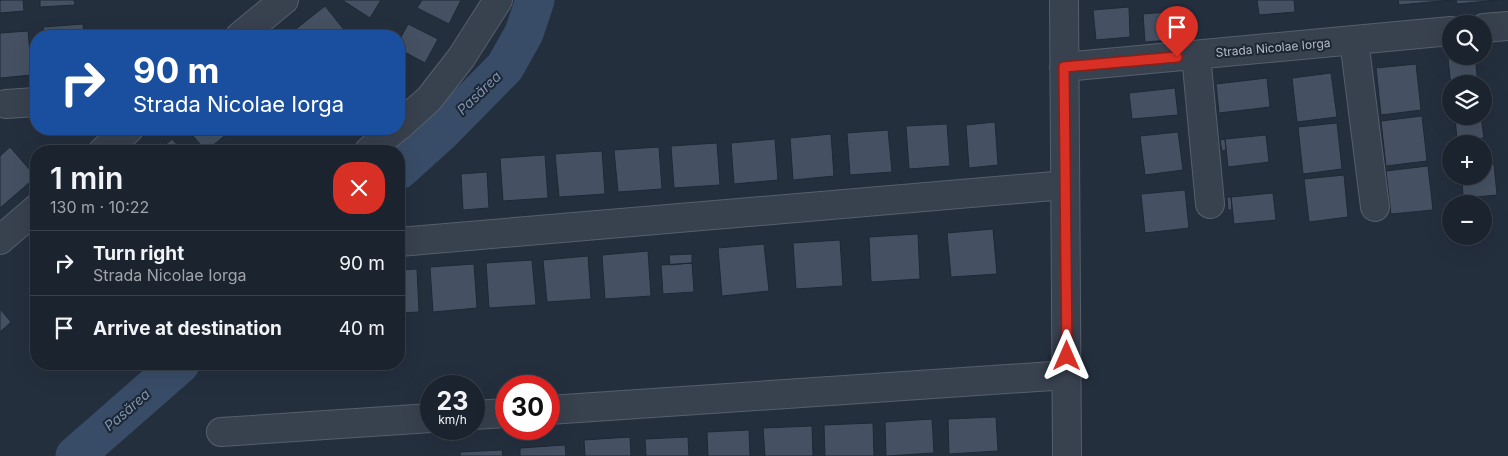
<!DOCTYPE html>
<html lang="en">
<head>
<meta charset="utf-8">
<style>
	:root { --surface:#1b232e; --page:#242b36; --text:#f1f3f6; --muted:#a0a4aa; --line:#39404a }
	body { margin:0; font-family:Inter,sans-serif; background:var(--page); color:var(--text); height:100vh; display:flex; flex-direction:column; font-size:19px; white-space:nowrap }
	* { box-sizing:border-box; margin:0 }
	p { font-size:16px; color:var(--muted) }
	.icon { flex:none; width:28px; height:28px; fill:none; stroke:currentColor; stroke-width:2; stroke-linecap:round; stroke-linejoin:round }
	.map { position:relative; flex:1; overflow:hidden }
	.sheet { position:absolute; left:30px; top:145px; width:375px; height:225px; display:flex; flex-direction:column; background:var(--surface); border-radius:20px; box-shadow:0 5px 20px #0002,0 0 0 1px var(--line) }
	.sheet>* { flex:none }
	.hud { position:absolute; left:30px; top:30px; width:375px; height:105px; border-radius:20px; box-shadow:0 5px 20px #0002,0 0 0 1px var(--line); background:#1a4fa0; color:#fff; overflow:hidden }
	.controls { position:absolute; left:1442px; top:15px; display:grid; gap:10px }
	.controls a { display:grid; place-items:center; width:50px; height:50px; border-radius:50%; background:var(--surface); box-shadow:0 5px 20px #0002,0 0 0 1px var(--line); font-size:25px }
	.speed { position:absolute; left:420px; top:375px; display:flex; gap:10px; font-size:25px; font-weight:700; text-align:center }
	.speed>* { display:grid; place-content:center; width:65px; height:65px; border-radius:50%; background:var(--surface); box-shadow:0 5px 20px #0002,0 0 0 1px var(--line); line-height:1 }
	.speed small { font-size:12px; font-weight:400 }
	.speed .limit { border:8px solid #d22; background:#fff; color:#111 }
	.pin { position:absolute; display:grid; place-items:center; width:42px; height:42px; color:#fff; margin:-51px -21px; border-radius:50% 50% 50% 0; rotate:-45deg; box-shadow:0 0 5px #0007 }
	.pin .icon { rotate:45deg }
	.me { position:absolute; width:55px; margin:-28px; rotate:0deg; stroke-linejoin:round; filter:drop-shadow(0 0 4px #0008) }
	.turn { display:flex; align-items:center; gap:18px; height:105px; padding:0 20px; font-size:22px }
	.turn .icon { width:65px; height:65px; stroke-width:2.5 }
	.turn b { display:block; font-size:35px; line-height:42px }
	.round { display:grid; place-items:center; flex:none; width:52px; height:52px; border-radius:20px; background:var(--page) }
	.summary { display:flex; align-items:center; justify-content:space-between; height:85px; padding:0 20px }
	h1 { font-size:30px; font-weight:600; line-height:38px }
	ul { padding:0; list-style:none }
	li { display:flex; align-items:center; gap:15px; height:65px; padding:0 20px; border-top:1px solid var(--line) }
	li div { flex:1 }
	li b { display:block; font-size:19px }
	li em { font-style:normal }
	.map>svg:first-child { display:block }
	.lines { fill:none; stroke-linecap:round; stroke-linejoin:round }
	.river { stroke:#394c67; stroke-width:39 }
	.building { fill:#455162; stroke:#1f2835 }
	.minor-casing { stroke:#565f6c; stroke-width:30 }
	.minor { stroke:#38414e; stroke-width:28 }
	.route-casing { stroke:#8d1f18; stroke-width:12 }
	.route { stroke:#d93025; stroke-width:9 }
	.labels { text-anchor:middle; stroke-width:4; stroke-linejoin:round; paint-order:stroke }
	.street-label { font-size:12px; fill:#b4bcc9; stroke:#1d2633 }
	.water-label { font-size:14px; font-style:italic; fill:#7c92b1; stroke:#1d2633 }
</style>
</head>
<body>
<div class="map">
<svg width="1508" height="456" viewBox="0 0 1508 456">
	<rect width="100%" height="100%" fill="#242f3e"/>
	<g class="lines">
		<path class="river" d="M399 170 441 132 505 67 524 33 535 0
			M75 456 180 364"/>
	</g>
	<path class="building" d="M0 0H23L24 11 0 13Z
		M40 0H74L75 5 40 7Z
		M342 0H381L370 18Z
		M422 0H461L449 24 417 8Z
		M1257 0H1294L1295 12 1259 15Z
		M1398 0H1452L1399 5Z
		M1456 0H1498L1457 4Z
		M325 6 345 31 339 36H287Z
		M1129 7 1130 37 1096 40 1093 10Z
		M1180 11 1182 39 1145 42 1143 14Z
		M83 24 84 36H44L43 27Z
		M408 24 438 39 425 63 399 49V41Z
		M141 30V36H91V33Z
		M28 31 32 75 0 78V33Z
		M1475 56 1478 84H1451V86L1448 59Z
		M1416 64 1421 110 1381 115 1376 68Z
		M1331 73 1337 117 1297 122 1292 78Z
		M1267 78 1270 107 1219 113 1216 84Z
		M1175 88 1178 115 1132 119 1129 93Z
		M1422 116 1427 161 1386 166 1381 121Z
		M1455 116H1481L1484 138 1457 141Z
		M995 122 998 165 969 168 966 125Z
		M1337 123 1342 169 1303 174 1298 127Z
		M947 124 950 166 909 169 906 126Z
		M187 129H224L228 133 206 151Z
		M888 130 892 172 850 175 847 133Z
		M1178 132 1183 170 1145 175 1140 136Z
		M831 134 834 176 793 180 790 138Z
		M1266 135 1269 162 1228 167 1225 139Z
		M172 139 183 151H158Z
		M775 139 778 180 734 184 731 143Z
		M1225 139 1226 150 1222 151 1220 140Z
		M717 143 720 185 674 188 671 146Z
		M10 147 36 177 0 208V156Z
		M659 147 662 189 618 192 614 150Z
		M602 151 605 194 559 197 555 154Z
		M545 155 548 198 503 201 500 158Z
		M1494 164 1497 195 1463 198 1462 176H1484V165Z
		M1428 166 1433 210 1391 214 1386 171Z
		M487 172 489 208 463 210 461 174Z
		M1344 175 1348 217 1309 222 1304 179Z
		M1185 190 1189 228 1145 233 1141 194Z
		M1273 193 1276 220 1234 224 1231 197Z
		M1227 197H1231L1232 210H1228Z
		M993 229 997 274 951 277 947 233Z
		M918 234 920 279 871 282 869 237Z
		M840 240 843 286 796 289 793 243Z
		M764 244 769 291 722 296 718 248Z
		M648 251 651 296 605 299 602 255Z
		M692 254V263L670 265 669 255Z
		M588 256 591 299 547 302 543 260Z
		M532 260 536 305 489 308 486 263Z
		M692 263 694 292 663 294 661 265Z
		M474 264 477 308 433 312 430 267Z
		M417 269 419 312 399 313V270Z
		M0 309 11 322 0 332Z
		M996 417 998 451 949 454 948 419Z
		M932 419 934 453 886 456 885 422Z
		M873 423 874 456H825L824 425Z
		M812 426 813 456H765L763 428Z
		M749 430 750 456H708L707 432Z
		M630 437 631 456H585L584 440Z
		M688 437 689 456H646L645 439Z
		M565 445 566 456H520V448Z
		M502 450 503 456H460V452Z"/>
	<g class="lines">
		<defs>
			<path id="minor" d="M1064 0 1067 456
				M1484 28 1508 26
				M240 36 284 0
				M1354 40 1375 207
				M1196 55 1210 204
				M1064 67 1451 31
				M6 104 36 102
				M399 126 429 99 461 58 498 0
				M103 151 129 129
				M369 151 395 129
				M0 240 36 209
				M399 242 1065 185
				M549 410 1067 375
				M474 415 506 413
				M221 432 431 418"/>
		</defs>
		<use href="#minor" class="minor-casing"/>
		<use href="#minor" class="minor"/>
	</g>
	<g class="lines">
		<defs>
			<path id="route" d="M1067 356 1064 67 1177 57"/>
		</defs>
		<use href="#route" class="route-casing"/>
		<use href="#route" class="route"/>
	</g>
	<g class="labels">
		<g class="street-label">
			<text transform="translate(1273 48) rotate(-5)" y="4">Strada Nicolae Iorga</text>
		</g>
		<g class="water-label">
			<text transform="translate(479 93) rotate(-44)" y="5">Pasărea</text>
			<text transform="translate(127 410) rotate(-41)" y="5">Pasărea</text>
		</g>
	</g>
</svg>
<div class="controls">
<a><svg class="icon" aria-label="search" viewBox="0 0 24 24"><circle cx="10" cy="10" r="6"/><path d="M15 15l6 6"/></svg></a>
<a><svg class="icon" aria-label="layers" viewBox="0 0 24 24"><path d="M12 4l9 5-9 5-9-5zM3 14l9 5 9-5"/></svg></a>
<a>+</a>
<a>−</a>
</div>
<div class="speed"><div>23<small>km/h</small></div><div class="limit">30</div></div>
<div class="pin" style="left:1177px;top:57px;background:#d93025"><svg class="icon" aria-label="arrive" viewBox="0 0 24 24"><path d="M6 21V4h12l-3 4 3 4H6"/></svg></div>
<svg class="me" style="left:1067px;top:356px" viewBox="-20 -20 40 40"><path d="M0-17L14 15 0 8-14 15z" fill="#d93025" stroke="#fff" stroke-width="4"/></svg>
<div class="hud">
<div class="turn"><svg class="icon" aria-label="right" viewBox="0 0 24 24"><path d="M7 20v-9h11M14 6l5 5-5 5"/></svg><div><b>90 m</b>Strada Nicolae Iorga</div></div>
</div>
<section class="sheet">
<div class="summary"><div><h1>1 min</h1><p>130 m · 10:22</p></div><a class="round" style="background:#d93025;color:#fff"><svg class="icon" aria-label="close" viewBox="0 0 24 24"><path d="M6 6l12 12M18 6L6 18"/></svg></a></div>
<ul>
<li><svg class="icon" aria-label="right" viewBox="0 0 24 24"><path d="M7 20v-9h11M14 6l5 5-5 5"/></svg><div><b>Turn right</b><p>Strada Nicolae Iorga</p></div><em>90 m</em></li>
<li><svg class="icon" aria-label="arrive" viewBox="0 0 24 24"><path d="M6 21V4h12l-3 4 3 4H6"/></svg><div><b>Arrive at destination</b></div><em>40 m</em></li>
</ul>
</section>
</div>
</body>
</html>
